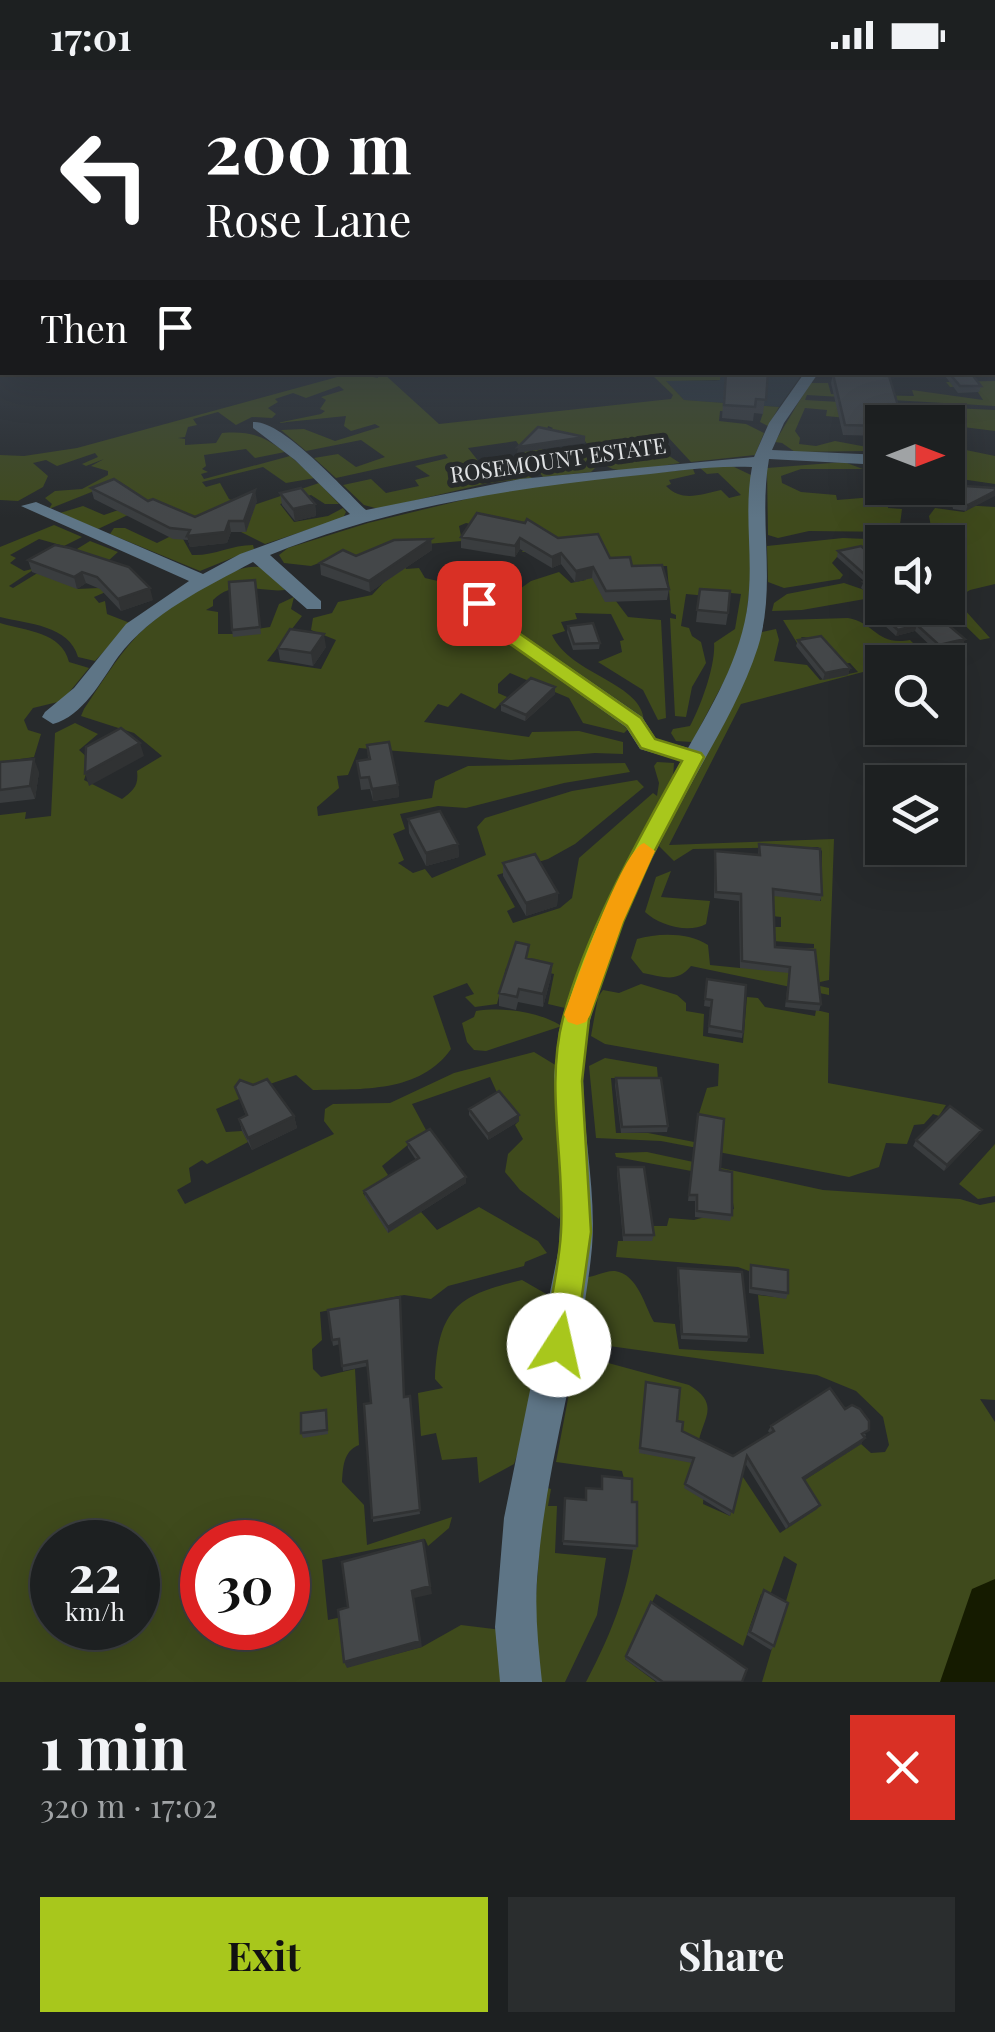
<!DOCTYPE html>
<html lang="en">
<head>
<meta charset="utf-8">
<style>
	:root { --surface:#1d2021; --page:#2a2d2e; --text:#f1f3f6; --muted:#a0a3a5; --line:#3b3e3f; --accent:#a8c71c }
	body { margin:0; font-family:"Playfair Display",serif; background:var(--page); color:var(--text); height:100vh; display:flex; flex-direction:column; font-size:38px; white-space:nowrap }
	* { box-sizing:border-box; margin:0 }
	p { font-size:32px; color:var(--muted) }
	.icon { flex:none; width:55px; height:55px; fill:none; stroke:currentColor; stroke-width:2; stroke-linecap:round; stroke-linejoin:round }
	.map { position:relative; height:1612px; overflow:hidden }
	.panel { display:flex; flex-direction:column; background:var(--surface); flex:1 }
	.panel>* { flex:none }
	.banner { position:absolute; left:0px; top:0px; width:995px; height:305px; box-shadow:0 10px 40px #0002,0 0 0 2px var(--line); background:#202124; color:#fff; overflow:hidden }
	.needle { width:65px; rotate:90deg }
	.controls { position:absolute; left:865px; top:335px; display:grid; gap:20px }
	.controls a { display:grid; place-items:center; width:100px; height:100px; border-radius:0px; background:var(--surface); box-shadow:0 10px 40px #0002,0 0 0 2px var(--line); font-size:50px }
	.speed { position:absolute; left:30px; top:1450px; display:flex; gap:20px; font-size:50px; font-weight:700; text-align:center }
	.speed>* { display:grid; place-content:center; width:130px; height:130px; border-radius:50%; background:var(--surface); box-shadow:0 10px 40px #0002,0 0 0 2px var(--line); line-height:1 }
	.speed small { font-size:25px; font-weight:400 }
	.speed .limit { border:15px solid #d22; background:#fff; color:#111 }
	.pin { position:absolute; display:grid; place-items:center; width:85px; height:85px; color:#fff; margin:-42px; border-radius:20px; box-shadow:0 5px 15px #0006 }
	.me { position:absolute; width:110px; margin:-55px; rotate:10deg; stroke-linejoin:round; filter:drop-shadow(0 0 8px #0008) }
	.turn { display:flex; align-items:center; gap:35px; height:210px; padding:0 40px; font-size:45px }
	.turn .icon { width:130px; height:130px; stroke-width:2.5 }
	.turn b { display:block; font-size:70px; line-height:85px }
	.then { display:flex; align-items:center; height:95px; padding:0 40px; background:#0003; gap:20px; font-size:38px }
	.round { display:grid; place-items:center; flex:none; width:105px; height:105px; border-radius:0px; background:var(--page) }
	.head { display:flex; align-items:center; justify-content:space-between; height:170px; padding:0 40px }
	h1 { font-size:60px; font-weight:700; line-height:75px }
	.primary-button { display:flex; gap:20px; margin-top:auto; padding:20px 40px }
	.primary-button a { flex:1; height:115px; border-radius:0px; background:var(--accent); color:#111; font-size:40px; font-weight:700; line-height:115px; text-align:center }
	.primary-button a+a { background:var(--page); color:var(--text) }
	.status { display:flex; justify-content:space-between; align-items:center; height:70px; padding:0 50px; background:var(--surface); direction:ltr }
	.status svg { height:28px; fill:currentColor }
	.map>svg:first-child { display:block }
	.built { fill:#2c353b }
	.green { fill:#3f4a1c; fill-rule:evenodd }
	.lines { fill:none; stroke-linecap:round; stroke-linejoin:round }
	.river { fill:#151b00; fill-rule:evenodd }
	.minor { fill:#5e7586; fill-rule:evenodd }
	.wall { fill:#3a3d3f }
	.shaded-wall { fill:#303233 }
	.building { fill:#444749; stroke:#303233; stroke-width:2.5 }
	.route { fill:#a8c71c; stroke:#6d8112; stroke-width:2.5 }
	.slow { fill:#f59e0b }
	.labels { text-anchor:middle; stroke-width:10; stroke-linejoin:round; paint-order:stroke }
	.far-street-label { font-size:22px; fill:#e0e2e4; stroke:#272a2c }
</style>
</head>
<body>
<div class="status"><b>17:01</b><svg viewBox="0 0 49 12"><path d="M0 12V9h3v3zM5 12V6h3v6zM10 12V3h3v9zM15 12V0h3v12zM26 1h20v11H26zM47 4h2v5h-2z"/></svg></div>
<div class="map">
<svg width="995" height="1612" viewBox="0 0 995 1612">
	<rect width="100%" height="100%" fill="#272a2c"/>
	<path class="built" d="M721 302 744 303 800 307 779 337 684 330 665 310 715 311 720 310Z"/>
	<path class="green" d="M352 303 378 308 376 303H383L439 354 671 329 673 325 650 303H721L720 310 666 311 684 330 779 337 768 356 760 352 763 343 720 341 719 351 746 354 764 363 755 385 691 392 666 365 612 370 619 381 666 384 680 393C662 395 623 407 607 396 575 375 602 364 548 362L553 358 548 356 542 379 548 387 583 384 596 397 591 402 543 407 516 371 468 378 479 392 516 393 532 408 488 413 379 439 364 435 343 415 371 409 386 423 419 416 415 410 430 406 415 396 448 388 445 384 336 408 314 388 338 384 356 397 385 387 361 370 306 381 281 360 304 359 335 371 380 357 375 354 351 361 344 356 346 346 277 353 321 344 325 341 320 339 326 330 321 327 344 320 339 316 306 328 293 323 275 329 278 332 268 338 276 344 272 348 252 347 236 355 218 342 193 349 197 355 188 357 185 367 178 368 185 369V375L216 373 222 363C250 361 262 365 285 382L255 388 246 379 204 385 206 396 202 399 208 402 201 404 204 409 290 386 315 408 286 413 263 397 202 412 206 417 220 413 229 429 248 437 319 413 339 434H325L311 425 280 434 294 452 328 446 343 438 346 442 343 448 265 474 241 462 130 444 98 459 60 443 83 436 104 445 147 430 119 411 49 439 52 434 45 428 55 421 82 419 108 405V401L91 396 104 389 86 396 82 394 98 387 95 383 57 396 46 390 33 393 48 406 43 417 18 431 0 430V385L24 386 77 378Z
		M995 311V336L807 325 805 330 891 335 847 348 826 346 827 340 805 338 795 361 800 368 799 374 816 376 835 371 867 377 870 379 866 381 795 382 782 373 775 372 810 313H828L831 324 914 326 912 320 983 330 974 316 950 317 946 312Z
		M909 336 995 340V361L963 357 962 363 948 360V352H904L895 348 927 350 929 342 913 341Z
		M961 379 995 386V414L954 408 963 405 956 385 948 384V380Z
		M844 392 863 399H801L781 406 782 413 801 422 836 425 837 430 874 427 870 413 882 399V418H919H904L903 432 889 429 888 438 902 439 899 462 809 461 778 468 768 465 767 398Z
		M730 395 751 405 753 487 743 575 692 672 676 671 671 663 673 659 690 656C701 636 716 594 714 573L735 559 741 524 731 523 729 528 686 524 681 556 689 558 692 566 701 572 706 593 692 617 686 647 675 646 670 548 676 549V545L671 543 667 496H630L612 526 628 547 661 550 666 648 658 650 643 620 598 592 622 582 620 571 624 570 611 544 575 543 577 549 561 552 565 561 552 565C571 606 646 613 644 654L488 546 490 540 531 511 559 502 571 513 586 510C575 490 540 482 522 482L532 467 466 453 459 456 462 471 415 475 404 492 406 499 419 498 425 508 442 512 446 525 633 654 624 663 583 653 569 628 510 603 498 614V623L507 627 495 639 461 623 448 637 438 634 424 652 529 667 532 662 579 661 623 672V684L595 683 511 690 359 678 348 705 337 706 339 718 317 737 318 746 432 728 435 711 468 696 625 693 630 702 564 713 466 738 438 736 400 744 405 759 393 764 404 790 398 793 413 803 425 799 432 808 486 785 477 757 485 748 572 721 637 710 644 717 575 774 548 789 497 805 515 837 507 841 513 853 560 838 572 828 579 788 653 723 657 726 659 713 654 696 657 692 674 693 673 708 630 789 562 956 486 981 474 980 467 972 462 953 474 947 476 941C503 937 536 941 560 955L565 938 548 934 554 904 514 895 506 898 497 934 475 937 465 927 474 924 467 913 433 926 451 979C420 1023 362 1019 313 1020L296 1005 244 1023 239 1029 216 1039 226 1062 242 1061 248 1072 207 1094 202 1090 189 1098 191 1112 177 1120 185 1134 334 1064 324 1051 325 1039 333 1034 390 1033 454 1003 534 982 557 996 565 1132 559 1149 520 1120 505 1102 508 1084 523 1069 515 1055 519 1051 499 1027 490 1007 412 1034 426 1060 382 1096 388 1105 363 1123 388 1162 421 1142 437 1160 479 1137 538 1171 547 1183 525 1192 524 1196 448 1216 431 1229 404 1225 320 1242 322 1270 312 1279 313 1299 321 1307 355 1299 359 1375C343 1381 343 1398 342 1412L364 1435 367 1475 452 1447 449 1458 428 1476 425 1469 322 1490 328 1550 342 1547 347 1597 422 1577 461 1555 502 1560 506 1612H0V745L26 742 25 749 51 746 55 663 75 653 98 664 79 680 89 689 85 691 89 695 84 710 122 729C133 721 139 716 137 701L162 686 134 663 81 646 84 639C100 615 116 589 135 568 157 545 232 488 263 498L285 520C260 523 235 508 213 530V536L206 540 218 542V564H256L257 559 270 557 279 534 294 527 291 539 302 546 267 591 321 599 336 570 311 560 313 548 332 543 338 532 372 525 387 509 319 493 311 496 284 493 279 485 288 478 368 453 516 417 693 399 695 404 669 410 671 414 666 416C682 432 699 425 721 420L729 428 741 425 718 403 707 404 699 397ZM52 1472H138V1558H52ZM202 1472H288V1558H202Z
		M963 435 995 437V514L970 520 955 529 990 568 980 570 947 538 948 472H932L927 463 932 462 929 446 935 438 964 442 967 440Z
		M54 455 82 467 64 476 39 469 10 485 16 488 10 493 24 501 36 498 9 516 13 518 90 471 118 482 77 519 99 518 118 506 108 521 94 527 99 533 105 531 107 544 130 553 95 591 78 587C69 555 28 554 0 547V477Z
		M114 458H125L157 473 175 464 183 469 192 485C214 486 231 475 253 475L254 479 200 501 110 464Z
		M843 468 891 470 880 471 882 495 837 487 832 493 843 505 840 509 784 518 768 512 767 476Z
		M844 513 882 526 802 540 772 541 774 533 787 524Z
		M848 548C876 553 876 576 910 570L925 585 882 592V597L741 634 669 775 834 769 829 910 820 912V916L829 918V925L691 896C677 913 664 907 643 903L631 888 637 869C658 863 688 862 708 875L710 895 740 898 804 882 803 878H814V874L773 871 772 857H781V847L772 846 771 824 821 831 822 781 818 777 693 779 674 791 659 776 762 562 776 559 779 570 774 591 807 595 820 610 858 602 850 593 839 594C828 582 820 567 801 567L804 572 797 573 783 550Z
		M0 553C26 561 62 562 69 592L89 598 62 631 33 638 24 650 28 660 41 664 34 687 0 692Z
		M671 801 661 827 710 831 706 854C688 864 659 855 645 842L656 807Z
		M641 914 677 925 686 933V941L704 944 703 966 743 973 747 927 758 928 765 937 815 946 816 940 829 943 828 1013 946 1035 939 1046 933 1044 924 1054 914 1055 907 1074 886 1073 879 1097 849 1107 661 1071 596 1068 589 996 605 988 657 997 658 1009 611 1008 616 1063H648L720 1077 722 1055 697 1050 707 1018 718 1016 719 994 605 974 591 966 598 927 603 920 619 923Z
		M995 1074V1126L978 1129 959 1114Z
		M647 1082 823 1120 960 1129 980 1135 995 1132V1330L980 1329 995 1352V1612H762L797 1494 784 1486 769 1528 761 1524 743 1576 656 1524 625 1589 656 1612H586C616 1555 636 1502 636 1437L631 1436 622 1401 556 1392 575 1292 601 1291 689 1315C724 1336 699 1351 698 1378 698 1397 705 1416 703 1434L730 1446 741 1404 780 1463 816 1439 800 1413 861 1374 871 1383 885 1382 889 1375 883 1347 856 1321 817 1305 602 1275 574 1263 583 1207C594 1208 605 1200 615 1201 638 1204 645 1237 654 1252L675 1254 679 1279 764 1284 758 1225 785 1228 749 1201 738 1197 616 1187 618 1171H652L650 1156H667L669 1148 694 1150 734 1139 729 1108 616 1087 615 1083Z
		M522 1210 548 1225 550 1236 530 1347 514 1394 479 1413 477 1387 442 1390 436 1363 421 1366 418 1323 443 1318 435 1309C438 1239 457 1225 522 1210Z
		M544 1417 551 1419 548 1436H557L555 1483 606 1488 597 1545 565 1612H540L534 1553Z"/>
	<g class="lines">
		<path class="river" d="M995 1509V1612H940L972 1519Z"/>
		<path class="minor" d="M805 302H819L784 353 772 380 882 385V395L769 389C758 452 777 515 758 577 741 630 710 678 684 727 646 797 610 872 590 950 571 1024 598 1102 592 1177 582 1285 546 1390 538 1498 534 1537 538 1574 542 1612H500L495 1557 504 1448 559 1178 561 1129 554 1006 559 961 605 836 681 691 640 679 626 657 479 552 469 533 479 527 486 529 494 545 642 647 656 669 688 678C716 629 746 578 749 520 752 479 744 438 752 397 709 395 665 403 621 407 500 420 383 439 270 485L321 531V539H307L253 492C205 518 152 542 118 587 101 611 83 646 53 654L42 647 45 642 74 618 126 554 189 511 21 436 36 432 203 504 240 484 350 444 295 390 253 358V352C281 349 344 419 366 440L520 409 754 387 769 353Z"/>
	</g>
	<path class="wall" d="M725 302H768L763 344 754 343 753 351 722 348Z
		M881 302H932L888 306 882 352V366L843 365 831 313 833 304 887 306Z
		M942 302H970L981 316 979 322 958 323Z
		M951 415 995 418 966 441 953 439 949 421Z
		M91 418 148 431 195 447 257 431 246 462H231L227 473 190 477 188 470 173 469 94 429Z
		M280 423 315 434 316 446 295 451 282 435Z
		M461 467 558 468 632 496 669 519 667 530 605 532 592 508 575 512 561 494 552 498 520 479 515 487 461 478Z
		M431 469 432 480 370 522 321 505 320 493Z
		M55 475 153 530 121 541 100 519 86 513 77 519 32 502 28 490Z
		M838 481 882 494V538L930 540 965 569 962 576 937 582 915 561 896 566 872 544 874 538 882 536 861 518 864 511 837 487Z
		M255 510 261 564 233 567 232 560Z
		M700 519 728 543 726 555 696 552Z
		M568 556 600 573 599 579 573 580 567 562Z
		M798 570 850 598 848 605 823 610 796 576Z
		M326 577 313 596 280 590 278 578Z
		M555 624 525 651 501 641V634Z
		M367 675 398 715 399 727 373 731 370 719 361 720 357 691 368 689Z
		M0 692 39 702 35 729 0 733Z
		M408 749 458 774 459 787 426 796 409 763Z
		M759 774 822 825 820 831 773 826 775 877 821 934 819 941 785 937 789 903 740 898 739 831 714 828 715 781 758 785Z
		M503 793 558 823 557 836 526 846 503 806Z
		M528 889 552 894 551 907 543 937 518 932 516 940 499 936V923Z
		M707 909 743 962 742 968 708 963 710 937 704 936Z
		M616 1008 668 1056 667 1062 621 1063 615 1015Z
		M235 1017 294 1046 297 1058 252 1080 242 1061 239 1049 246 1046Z
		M469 1039 519 1045V1051L488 1070 469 1045Z
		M698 1044 720 1100 732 1145 730 1151 695 1147V1131H688Z
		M978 1066 944 1101 913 1076 916 1070Z
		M407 1072 466 1107V1113L388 1163 365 1127 364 1121 416 1090 408 1078Z
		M618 1097 654 1165 652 1171H623L617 1103Z
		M751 1195 788 1223 786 1229 749 1223V1201Z
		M678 1198 749 1267 747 1272 681 1269 677 1204Z
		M328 1240 404 1327 420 1444 373 1452 371 1333 368 1296 343 1301 340 1274 333 1276 332 1270Z
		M646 1312 677 1351 682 1361 733 1386 770 1364 768 1361 771 1356 845 1339 866 1365 861 1374 804 1410 817 1439 786 1459 745 1393 730 1446 684 1418 692 1393 639 1383Z
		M326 1340 328 1364 303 1368 301 1363Z
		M602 1406 632 1432 637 1476 636 1480 563 1475 565 1428 585 1430 586 1418 601 1419Z
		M764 1520 774 1576 771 1580 747 1565Z
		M651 1532 742 1612H657L625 1589Z"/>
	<path class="shaded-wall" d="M888 302H932L887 306Z
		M585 367V373L517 383 518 377Z
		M255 420 257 431 246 462 244 451Z
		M995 421V426L966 441 968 435Z
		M315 434 316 446 295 451 293 439Z
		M229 451 231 462 227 473 190 477 187 466Z
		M520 468V479L515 487V476Z
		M431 469 432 480 370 522 369 511Z
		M561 483V494L552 498V487Z
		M593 497 592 508 575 512 576 501Z
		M82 502 86 513 77 519 74 507Z
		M150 518 153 530 121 541 118 529Z
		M917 555 915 561 896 566 898 560Z
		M324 564 326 577 313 596 311 583Z
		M965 569 962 576 937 582 939 575Z
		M850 598 848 605 823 610 825 603Z
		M555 617V624L525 651 526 645Z
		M140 673 144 686 89 716 85 703Z
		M34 689 39 702 35 729 30 716Z
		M398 715 399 727 373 731 372 719Z
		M458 774 459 787 426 796V783Z
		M558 823 557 836 526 846V833Z
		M552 894 551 907 543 937V924Z
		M519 1045V1051L488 1070V1064Z
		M294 1046 297 1058 252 1080 248 1068Z
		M982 1060 978 1066 944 1101 947 1095Z
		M466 1107V1113L388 1163V1157Z
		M865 1368 861 1374 800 1413 803 1408Z
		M820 1435 817 1439 786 1459 789 1455Z
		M423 1470 432 1524 414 1528 422 1577 347 1598 344 1592 412 1521Z"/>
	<path class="building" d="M726 302H768L766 330 756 329 755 337 724 335Z
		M948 302H970L981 316H960Z
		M833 304 889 306 903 352H882V356L845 355Z
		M538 357 585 367 518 377Z
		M114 409 148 431 153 429 195 447 255 420 244 451H229L225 462 187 466 190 460 170 458 91 418Z
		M951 415 995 418V421L968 435 955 433Z
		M301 418 315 434 293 439 280 423Z
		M477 443 525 453 527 449 558 468 598 464 610 488 630 487 632 496 662 495 669 519 606 521 593 497 576 501 561 483 552 487 520 468 515 476 461 467Z
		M431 469 369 511 320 493 343 480 356 486 394 470Z
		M55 475 70 478 129 497 150 518 118 529 97 507 82 502 74 507 28 490Z
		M861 476 882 494V529L863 512 871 510 838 481Z
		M255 510 260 557 232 560 229 512Z
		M700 519 730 521 728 543 697 540Z
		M882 536V538H928L965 569 939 575 917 555 898 560 874 538Z
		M593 553 600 573 574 574 568 556Z
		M290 559 324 564 311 583 278 578Z
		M821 566 850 598 825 603 798 570Z
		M531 608 555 617 526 645 501 634Z
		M121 658 140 673 85 703 86 677Z
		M389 672 398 715 372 719 369 707 360 708 357 691 370 689 367 675Z
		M34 689 30 716 0 720V692Z
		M440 741 458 774 426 783 408 749Z
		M759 774 820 779 822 825 773 819 775 877 815 880 821 934 787 931 790 897 742 891 741 824 716 822 715 781 760 785Z
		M535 784 558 823 526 833 503 793Z
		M516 872 529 875 526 888 552 894 543 924 519 919 517 927 499 923Z
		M707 909 746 915 743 962 709 956 712 930 705 929Z
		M616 1008H661L668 1056 622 1057Z
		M267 1009 294 1046 248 1068 239 1049 247 1045 235 1017 240 1010 253 1015Z
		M499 1021 519 1045 488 1064 469 1039Z
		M950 1036 982 1060 947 1095 916 1070Z
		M698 1044 724 1049 720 1100 732 1102V1145L697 1141V1125H689Z
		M430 1059 466 1107 388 1157 364 1121 419 1088 407 1072Z
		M618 1097H644L654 1165H624Z
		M751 1195 788 1200V1223L751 1218Z
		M678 1198 742 1202 749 1267 682 1264Z
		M400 1227 404 1327 410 1326 420 1440 372 1448 364 1334 371 1333 367 1291 342 1296 339 1269 332 1270 328 1240Z
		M646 1312 680 1318 677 1351 683 1352 682 1361 733 1386 774 1361 771 1356 830 1318 845 1339 852 1335 860 1339 869 1351V1360L862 1364 865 1368 803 1408 820 1435 789 1455 747 1386 733 1442 685 1414 694 1388 640 1378Z
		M326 1340 327 1360 301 1363V1343Z
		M602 1406 632 1409V1432H637V1476L563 1471 565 1428 586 1430V1418L602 1419Z
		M423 1470 430 1516 412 1521 420 1571 344 1592 338 1540 348 1537 342 1492Z
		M764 1520 788 1533 774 1576 750 1562Z
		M651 1532 747 1599 742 1612H663L626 1586Z"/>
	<linearGradient id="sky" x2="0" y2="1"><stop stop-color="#151718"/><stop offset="0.5" stop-color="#414a56"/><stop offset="1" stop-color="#414a56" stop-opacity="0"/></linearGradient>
	<rect width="995" height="448" fill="url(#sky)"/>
	<path class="route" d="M479 528 485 529 493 545 641 648 655 669 701 683 704 687 651 788 623 852 589 949 582 1011 591 1162 575 1275 570 1287 559 1291 547 1287 543 1275C549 1238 559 1199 561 1162 565 1091 545 1017 563 948 588 857 637 772 682 691L641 678 627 656 479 552 470 533Z"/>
	<path class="slow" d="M644 773 655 781 623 852 590 945 586 952 577 955 568 952 564 945C575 917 622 779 644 773Z"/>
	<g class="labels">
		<g class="far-street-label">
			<text transform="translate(558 390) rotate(-8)" y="8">ROSEMOUNT ESTATE</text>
		</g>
	</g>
</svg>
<div class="controls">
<a><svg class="needle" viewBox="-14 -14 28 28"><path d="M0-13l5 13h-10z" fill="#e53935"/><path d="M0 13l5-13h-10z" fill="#a0a3a5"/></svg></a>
<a><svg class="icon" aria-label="sound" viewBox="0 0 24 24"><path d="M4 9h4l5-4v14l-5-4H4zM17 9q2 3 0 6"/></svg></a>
<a><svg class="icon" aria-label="search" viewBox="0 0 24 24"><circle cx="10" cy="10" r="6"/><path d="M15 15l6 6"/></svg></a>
<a><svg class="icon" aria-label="layers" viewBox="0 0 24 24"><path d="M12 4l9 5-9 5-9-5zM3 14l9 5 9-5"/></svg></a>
</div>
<div class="speed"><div>22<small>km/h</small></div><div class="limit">30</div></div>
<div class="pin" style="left:479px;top:533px;background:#d93025"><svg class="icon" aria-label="arrive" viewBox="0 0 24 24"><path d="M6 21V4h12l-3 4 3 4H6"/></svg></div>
<svg class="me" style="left:559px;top:1275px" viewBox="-20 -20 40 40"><circle r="19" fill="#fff"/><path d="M0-13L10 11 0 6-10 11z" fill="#a8c71c"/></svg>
<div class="banner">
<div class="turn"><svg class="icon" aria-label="left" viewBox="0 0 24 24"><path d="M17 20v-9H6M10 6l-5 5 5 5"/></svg><div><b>200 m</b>Rose Lane</div></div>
<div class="then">Then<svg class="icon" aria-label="arrive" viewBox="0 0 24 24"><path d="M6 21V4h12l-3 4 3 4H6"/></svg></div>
</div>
</div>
<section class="panel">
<div class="head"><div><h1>1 min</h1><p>320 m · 17:02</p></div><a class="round" style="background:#d93025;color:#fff"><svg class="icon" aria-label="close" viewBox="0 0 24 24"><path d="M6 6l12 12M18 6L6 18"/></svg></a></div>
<div class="primary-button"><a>Exit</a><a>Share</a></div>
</section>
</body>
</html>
